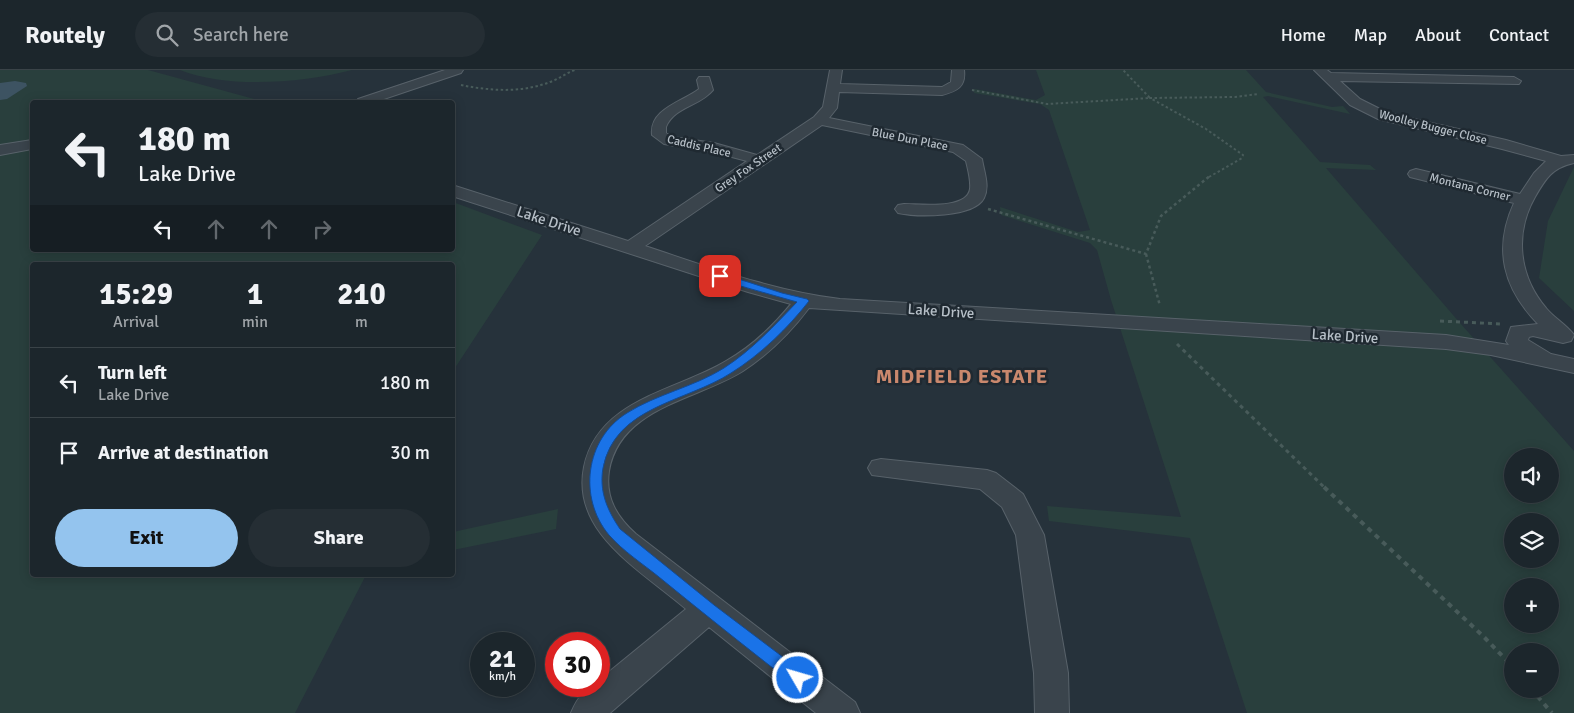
<!DOCTYPE html>
<html lang="en">
<head>
<meta charset="utf-8">
<style>
	:root { --surface:#1c262c; --page:#252e34; --text:#f1f3f6; --muted:#a0a5a9; --line:#3a4348; --accent:#94c4ee }
	body { margin:0; font-family:Signika,sans-serif; background:var(--page); color:var(--text); height:100vh; display:flex; flex-direction:column; font-size:19px; white-space:nowrap }
	* { box-sizing:border-box; margin:0 }
	p { font-size:16px; color:var(--muted) }
	.icon { flex:none; width:28px; height:28px; fill:none; stroke:currentColor; stroke-width:2; stroke-linecap:round; stroke-linejoin:round }
	.map { position:relative; flex:1; overflow:hidden }
	.sheet { position:absolute; left:30px; top:192px; width:425px; height:315px; display:flex; flex-direction:column; background:var(--surface); border-radius:5px; box-shadow:0 2px 12px #0003,0 0 0 1px var(--line) }
	.sheet>* { flex:none }
	.top-card { position:absolute; left:30px; top:30px; width:425px; height:152px; border-radius:5px; box-shadow:0 2px 12px #0003,0 0 0 1px var(--line); background:#1c262c; color:var(--text); overflow:hidden }
	.controls { position:absolute; left:1504px; top:378px; display:grid; gap:10px }
	.controls a { display:grid; place-items:center; width:55px; height:55px; border-radius:50%; background:var(--surface); box-shadow:0 2px 12px #0003,0 0 0 1px var(--line); font-size:25px }
	.speed { position:absolute; left:470px; top:562px; display:flex; gap:10px; font-size:25px; font-weight:700; text-align:center }
	.speed>* { display:grid; place-content:center; width:65px; height:65px; border-radius:50%; background:var(--surface); box-shadow:0 2px 12px #0003,0 0 0 1px var(--line); line-height:1 }
	.speed small { font-size:12px; font-weight:400 }
	.speed .limit { border:8px solid #d22; background:#fff; color:#111 }
	.pin { position:absolute; display:grid; place-items:center; width:42px; height:42px; color:#fff; margin:-21px; border-radius:10px; box-shadow:0 2px 8px #0006 }
	.me { position:absolute; width:55px; margin:-28px; rotate:308deg; stroke-linejoin:round; filter:drop-shadow(0 0 4px #0008) }
	.turn { display:flex; align-items:center; gap:18px; height:105px; padding:0 25px; font-size:22px }
	.turn .icon { width:65px; height:65px; stroke-width:2.5 }
	.turn b { display:block; font-size:35px; line-height:42px }
	.lanes { display:flex; align-items:center; height:48px; padding:0 25px; background:#0003; justify-content:center; gap:25px; direction:ltr }
	.lanes .off { opacity:.35 }
	.eta { display:flex; justify-content:space-evenly; align-items:center; height:85px; text-align:center }
	.eta b { font-size:30px; font-weight:700; line-height:35px }
	.action { display:flex; gap:10px; margin-top:auto; padding:10px 25px }
	.action a { flex:1; height:58px; border-radius:30px; background:var(--accent); color:#111; font-size:20px; font-weight:700; line-height:58px; text-align:center }
	.action a+a { background:var(--page); color:var(--text) }
	ul { padding:0; list-style:none }
	li { display:flex; align-items:center; gap:15px; height:70px; padding:0 25px; border-top:1px solid var(--line) }
	li div { flex:1 }
	li b { display:block; font-size:19px }
	li em { font-style:normal }
	header { display:flex; align-items:center; gap:30px; box-sizing:border-box; height:70px; padding:0 25px; background:var(--surface); border-bottom:1px solid var(--line) }
	header strong { font-size:24px }
	nav { display:flex; gap:28px; margin-inline-start:auto; font-size:18px }
	.search { width:350px; height:45px; background:var(--page); display:flex; align-items:center; gap:12px; box-sizing:border-box; padding:0 18px; border-radius:28px; color:var(--muted); font-size:19px }
	.map>svg:first-child { display:block }
	.green { fill:#293f3d; fill-rule:evenodd }
	.water { fill:#3d5362 }
	.lines { fill:none; stroke-linecap:round; stroke-linejoin:round }
	.minor-casing { stroke:#58626a; stroke-width:2 }
	.path-far3 { stroke:#485b5a; stroke-width:2; stroke-dasharray:2.5 2.5; stroke-linecap:butt }
	.path-far2 { stroke:#485b5a; stroke-width:2.5; stroke-dasharray:3 3; stroke-linecap:butt }
	.path-far1 { stroke:#485b5a; stroke-width:3; stroke-dasharray:4 4; stroke-linecap:butt }
	.path { stroke:#485b5a; stroke-width:4; stroke-dasharray:5 5; stroke-linecap:butt }
	.minor { fill:#3a444c; fill-rule:evenodd }
	.route { fill:#1a73e8; stroke:#114b97 }
	.labels { text-anchor:middle; stroke-width:5; stroke-linejoin:round; paint-order:stroke }
	.far-street-label { font-size:12px; fill:#b6bfc7; stroke:#1f2931 }
	.street-label { font-size:15px; fill:#b6bfc7; stroke:#1f2931 }
	.district-label { font-size:20px; font-weight:bold; letter-spacing:1px; fill:#ca886d; stroke:#1f2931 }
</style>
</head>
<body>
<header>
<strong>Routely</strong>
<div class="search"><svg class="icon" aria-label="search" viewBox="0 0 24 24"><circle cx="10" cy="10" r="6"/><path d="M15 15l6 6"/></svg>Search here</div>
<nav><a>Home</a><a>Map</a><a>About</a><a>Contact</a></nav>
</header>
<div class="map">
<svg width="1574" height="643" viewBox="0 0 1574 643">
	<rect width="100%" height="100%" fill="#26323b"/>
	<path class="green" d="M0 0H148L265 32H32V180H452L453 132 542 165 453 301 452 195H32V505H366L295 643H0Z
		M180 0H352C302 13 228 19 180 0Z
		M1036 0H1246L1266 22 1332 37 1343 36 1350 44 1268 26 1263 27 1320 92 1370 95 1376 100 1326 98 1460 253 1574 381V643H1247L1190 468 1049 451 1047 436 1181 447 1111 230 1097 180 1090 173 1001 145 1000 137 1078 162 1090 160 1049 40 1040 34 974 23 975 19 1036 30 1045 25ZM1512 386H1550V424H1512ZM1512 451H1550V489H1512ZM1512 516H1550V554H1512ZM1512 581H1550V619H1512Z
		M1574 97V241L1539 208 1548 151Z
		M558 439 556 459 453 480V462Z"/>
	<path class="water" d="M15 11 26 13 27 16 7 29 0 30V13Z"/>
	<g class="lines">
		<defs>
			<path id="minor" d="M445 0H463L461 3 375 32H356L358 29Z
				M830 0H842L840 14 942 17 951 12 952 0H964C966 17 957 21 942 25L839 22 837 38 829 48 963 75 982 89C984 102 990 116 984 128 974 148 917 147 898 143L895 139 898 135 904 134C920 134 967 140 970 119 971 110 968 100 966 91L953 82 822 55 645 176C709 197 773 221 840 229L1446 265 1509 275 1506 271 1511 257 1538 254C1503 218 1493 179 1514 133L1410 107 1408 104 1410 101 1416 99 1520 124 1534 103 1546 91 1502 79 1378 49 1350 35 1314 0H1327L1331 3 1514 7 1521 11 1519 14 1340 11 1360 29 1388 43 1506 70 1561 86 1574 85V93C1552 98 1546 108 1535 127 1514 164 1519 206 1546 238 1554 248 1567 255 1574 265L1571 271 1563 273 1533 266 1529 267 1528 270 1551 284 1574 289V303L1491 285 1446 279 809 238C791 262 769 284 743 301 697 330 620 337 609 401 605 428 617 447 636 464L855 632 860 643H816L709 557 610 643H571C576 631 584 616 599 616V610L686 539C659 516 622 492 601 464 586 444 579 422 584 397 598 329 676 321 726 291 751 277 773 256 791 234L748 222 452 126V115L628 171 747 91 713 82 664 74 652 65C649 39 682 32 699 19L697 10 699 7H709L713 20C700 36 674 37 666 57V63L673 67 714 73 757 85 814 47 823 37Z
				M32 70V79L0 85V75Z
				M881 389 987 400 996 403 1023 424 1044 465 1068 603 1069 643H1035L1034 603 1016 465 1002 437 980 419 872 405 868 398 872 391Z"/>
		</defs>
		<use href="#minor" class="minor-casing"/>
		<path class="path-far3" d="M461 15C490 21 522 23 550 12 559 9 566 3 575 0
			M972 20 1047 34 1150 28 1123 0
			M1209 107 1242 88 1243 85 1206 59 1150 28 1235 27 1258 24"/>
		<path class="path-far2" d="M988 139 1146 184 1161 146 1211 105
			M1146 184 1160 236"/>
		<path class="path-far1" d="M1440 251 1502 254
			M1177 274 1325 418"/>
		<path class="path" d="M1324 417 1484 567 1512 596
			M1531 619 1552 643"/>
		<use href="#minor" class="minor"/>
	</g>
	<path class="route" d="M716 204H723L782 223 807 229 809 231C788 258 760 285 731 303 686 332 615 336 603 398 599 421 607 440 620 459L714 535 804 603 806 608 804 613 798 616 792 613C747 578 703 543 659 507 643 494 623 481 609 465 578 428 585 369 627 343 657 324 694 317 724 298 752 280 774 256 797 232L716 209Z"/>
	<g class="labels">
		<g class="far-street-label">
			<text transform="translate(1433 57) rotate(14)" y="4">Woolley Bugger Close</text>
			<text transform="translate(910 69) rotate(11)" y="4">Blue Dun Place</text>
			<text transform="translate(699 76) rotate(13)" y="4">Caddis Place</text>
			<text transform="translate(748 98) rotate(-34)" y="4">Grey Fox Street</text>
			<text transform="translate(1470 117) rotate(14)" y="4">Montana Corner</text>
		</g>
		<g class="street-label">
			<text transform="translate(549 151) rotate(18)" y="5">Lake Drive</text>
			<text transform="translate(941 241) rotate(4)" y="5">Lake Drive</text>
			<text transform="translate(1345 266) rotate(4)" y="5">Lake Drive</text>
		</g>
		<g class="district-label">
			<text x="962" y="313">MIDFIELD ESTATE</text>
		</g>
	</g>
</svg>
<div class="controls">
<a><svg class="icon" aria-label="sound" viewBox="0 0 24 24"><path d="M4 9h4l5-4v14l-5-4H4zM17 9q2 3 0 6"/></svg></a>
<a><svg class="icon" aria-label="layers" viewBox="0 0 24 24"><path d="M12 4l9 5-9 5-9-5zM3 14l9 5 9-5"/></svg></a>
<a>+</a>
<a>−</a>
</div>
<div class="speed"><div>21<small>km/h</small></div><div class="limit">30</div></div>
<div class="pin" style="left:720px;top:206px;background:#d93025"><svg class="icon" aria-label="arrive" viewBox="0 0 24 24"><path d="M6 21V4h12l-3 4 3 4H6"/></svg></div>
<svg class="me" style="left:798px;top:608px" viewBox="-20 -20 40 40"><circle r="17" fill="#1a73e8" stroke="#fff" stroke-width="3"/><path d="M0-11L8 9 0 5-8 9z" fill="#fff"/></svg>
<div class="top-card">
<div class="turn"><svg class="icon" aria-label="left" viewBox="0 0 24 24"><path d="M17 20v-9H6M10 6l-5 5 5 5"/></svg><div><b>180 m</b>Lake Drive</div></div>
<div class="lanes"><svg class="icon" aria-label="left" viewBox="0 0 24 24"><path d="M17 20v-9H6M10 6l-5 5 5 5"/></svg><svg class="icon off" aria-label="ahead" viewBox="0 0 24 24"><path d="M12 20V5M6 11l6-6 6 6"/></svg><svg class="icon off" aria-label="ahead" viewBox="0 0 24 24"><path d="M12 20V5M6 11l6-6 6 6"/></svg><svg class="icon off" aria-label="right" viewBox="0 0 24 24"><path d="M7 20v-9h11M14 6l5 5-5 5"/></svg></div>
</div>
<section class="sheet">
<div class="eta">
<div><b>15:29</b><p>Arrival</p></div>
<div><b>1</b><p>min</p></div>
<div><b>210</b><p>m</p></div>
</div>
<ul>
<li><svg class="icon" aria-label="left" viewBox="0 0 24 24"><path d="M17 20v-9H6M10 6l-5 5 5 5"/></svg><div><b>Turn left</b><p>Lake Drive</p></div><em>180 m</em></li>
<li><svg class="icon" aria-label="arrive" viewBox="0 0 24 24"><path d="M6 21V4h12l-3 4 3 4H6"/></svg><div><b>Arrive at destination</b></div><em>30 m</em></li>
</ul>
<div class="action"><a>Exit</a><a>Share</a></div>
</section>
</div>
</body>
</html>
